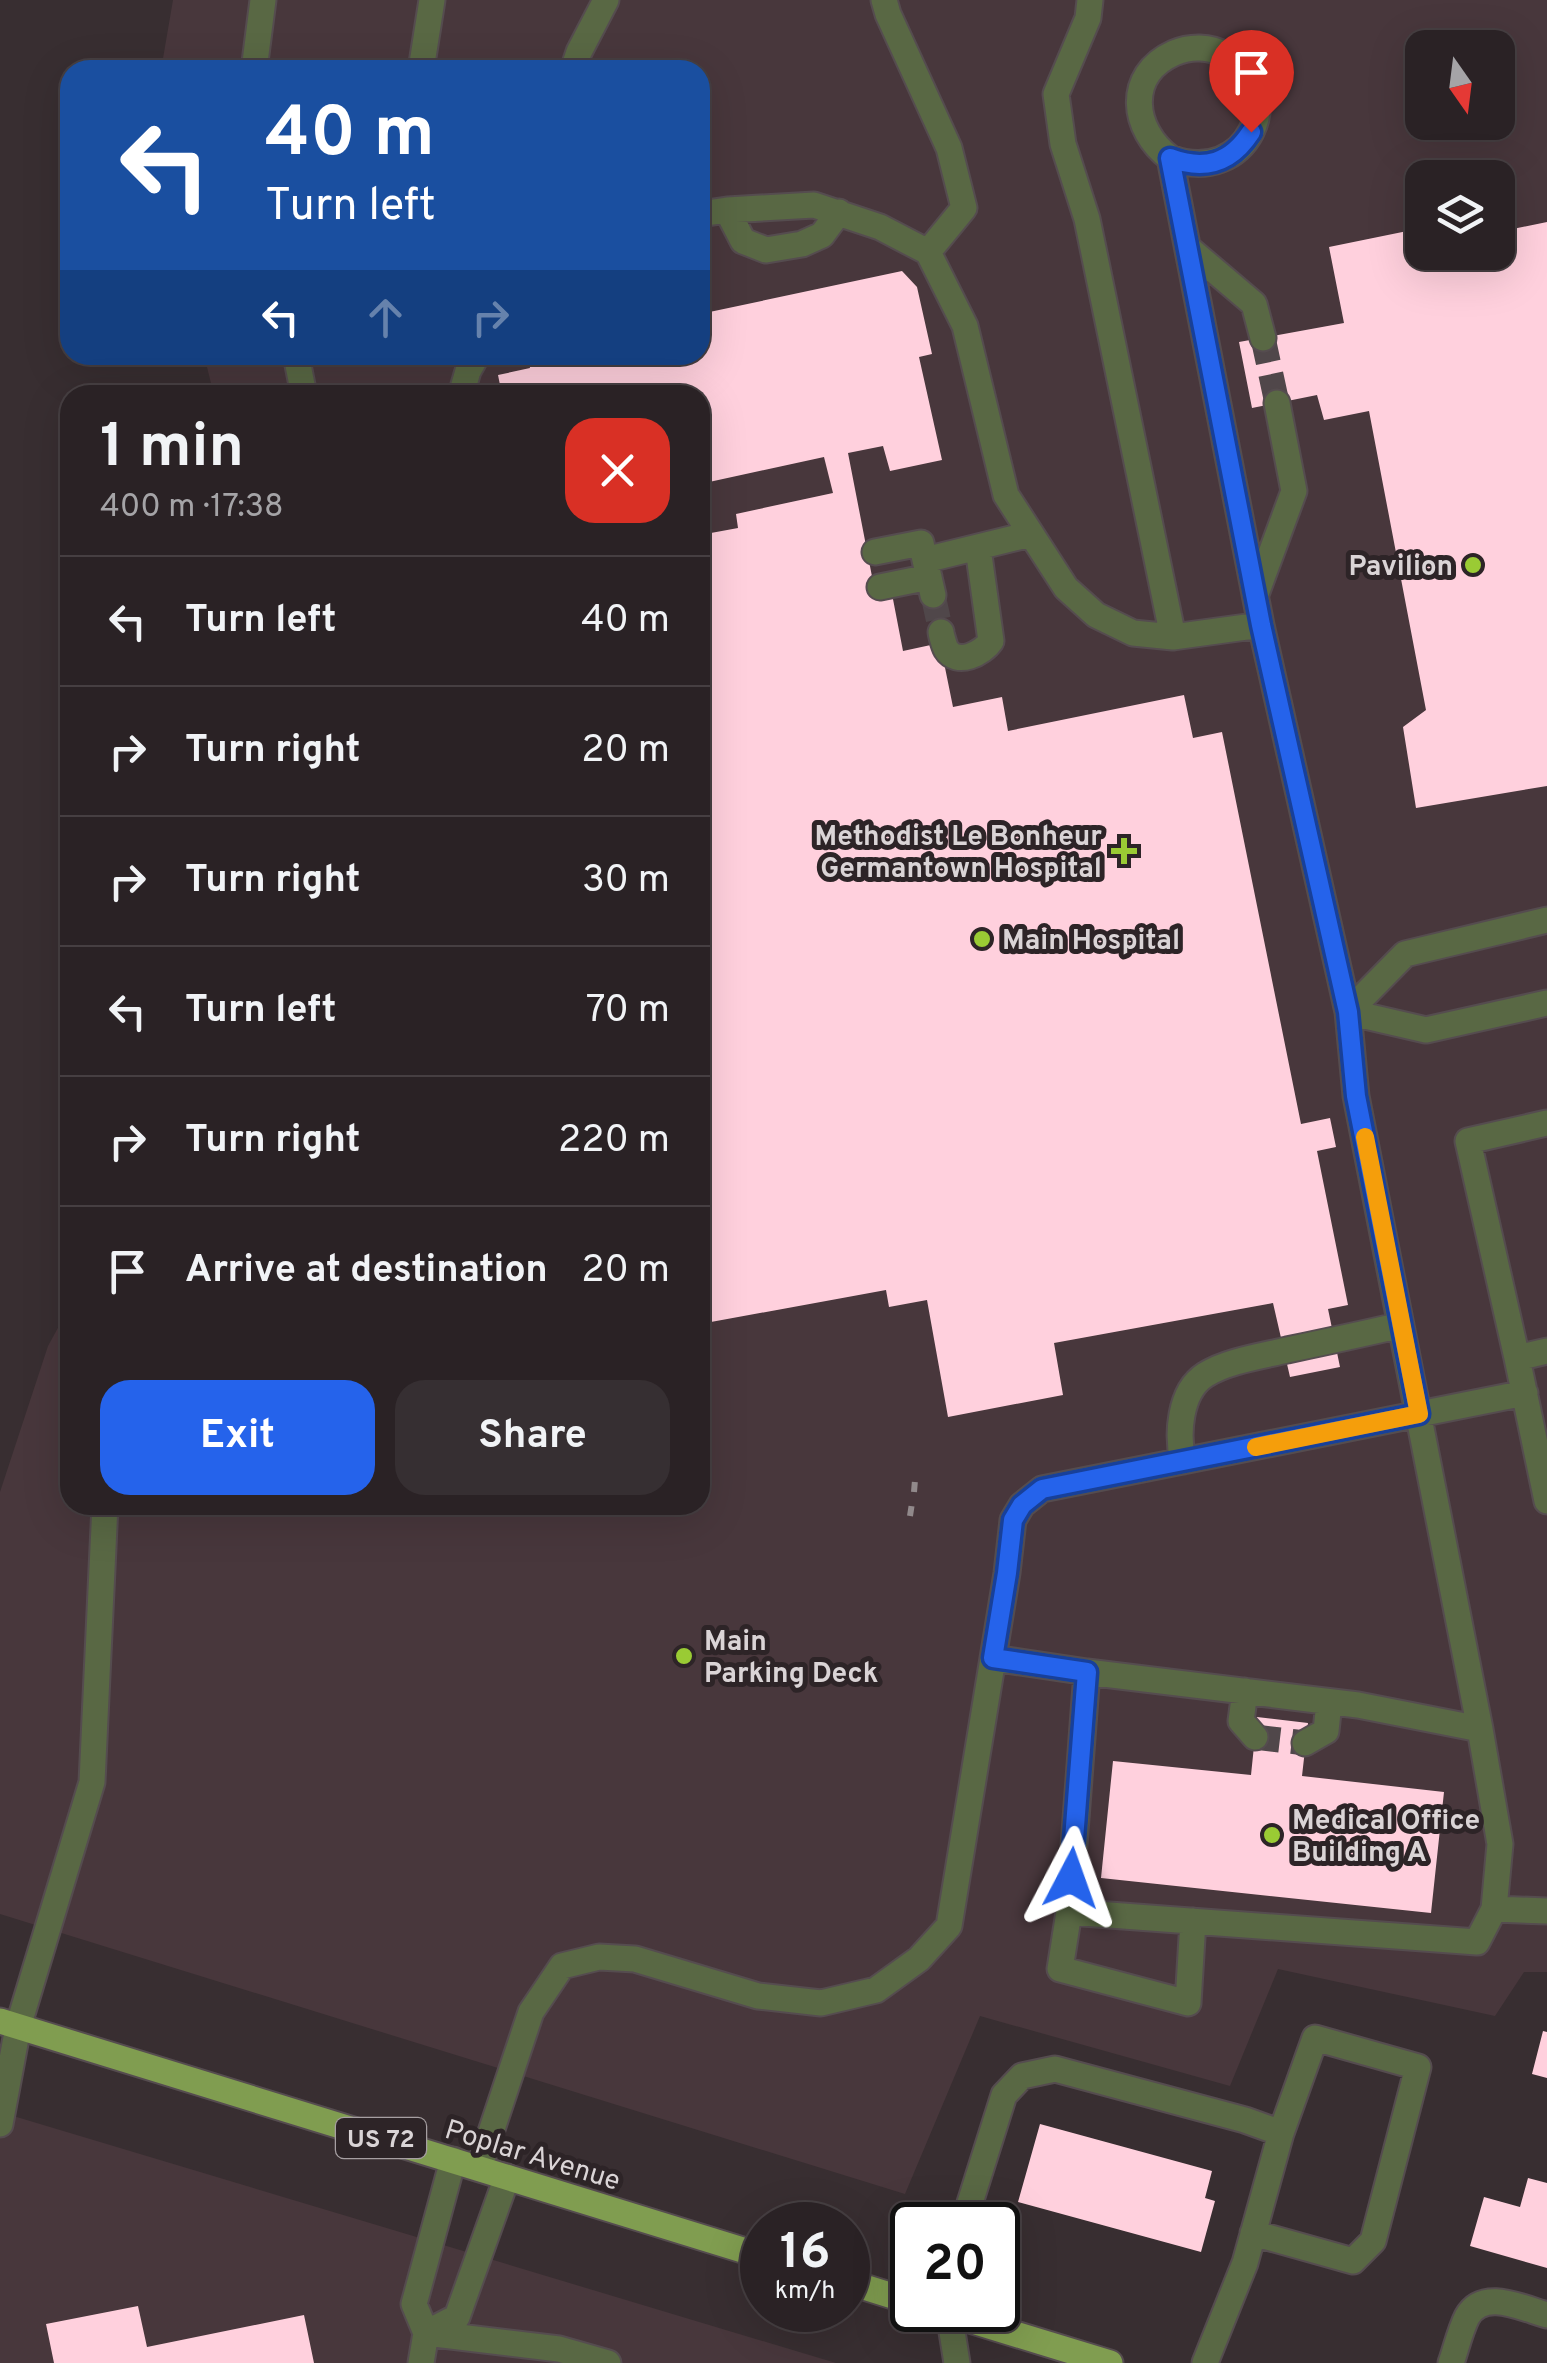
<!DOCTYPE html>
<html lang="en">
<head>
<meta charset="utf-8">
<style>
	:root { --surface:#2a2225; --page:#362f32; --text:#f1f3f6; --muted:#a5a4a7; --line:#463f42; --accent:#2563eb }
	body { margin:0; font-family:Overpass,sans-serif; background:var(--page); color:var(--text); height:100vh; display:flex; flex-direction:column; font-size:38px; white-space:nowrap }
	* { box-sizing:border-box; margin:0 }
	p { font-size:32px; color:var(--muted) }
	.icon { flex:none; width:55px; height:55px; fill:none; stroke:currentColor; stroke-width:2; stroke-linecap:round; stroke-linejoin:round }
	.map { position:relative; flex:1; overflow:hidden }
	.side { position:absolute; left:60px; top:385px; width:650px; height:1130px; display:flex; flex-direction:column; background:var(--surface); border-radius:30px; box-shadow:0 10px 40px #0002,0 0 0 2px var(--line) }
	.side>* { flex:none }
	.top-card { position:absolute; left:60px; top:60px; width:650px; height:305px; border-radius:30px; box-shadow:0 10px 40px #0002,0 0 0 2px var(--line); background:#1a4fa0; color:#fff; overflow:hidden }
	.needle { width:65px; rotate:166deg }
	.fabs { position:absolute; left:1405px; top:30px; display:grid; gap:20px }
	.fabs a { display:grid; place-items:center; width:110px; height:110px; border-radius:20px; background:var(--surface); box-shadow:0 10px 40px #0002,0 0 0 2px var(--line); font-size:50px }
	.speed { position:absolute; left:740px; top:2202px; display:flex; gap:20px; font-size:50px; font-weight:700; text-align:center }
	.speed>* { display:grid; place-content:center; width:130px; height:130px; border-radius:50%; background:var(--surface); box-shadow:0 10px 40px #0002,0 0 0 2px var(--line); line-height:1 }
	.speed small { font-size:25px; font-weight:400 }
	.speed .limit { border:5px solid #111; border-radius:15px; background:#fff; color:#111 }
	.pin { position:absolute; display:grid; place-items:center; width:85px; height:85px; color:#fff; margin:-102px -42px; border-radius:50% 50% 50% 0; rotate:-45deg; box-shadow:0 0 10px #0007 }
	.pin .icon { rotate:45deg }
	.me { position:absolute; width:110px; margin:-55px; rotate:4deg; stroke-linejoin:round; filter:drop-shadow(0 0 8px #0008) }
	.turn { display:flex; align-items:center; gap:35px; height:210px; padding:0 40px; font-size:45px }
	.turn .icon { width:130px; height:130px; stroke-width:2.5 }
	.turn b { display:block; font-size:70px; line-height:85px }
	.lanes { display:flex; align-items:center; height:95px; padding:0 40px; background:#0003; justify-content:center; gap:50px; direction:ltr }
	.lanes .off { opacity:.35 }
	.round { display:grid; place-items:center; flex:none; width:105px; height:105px; border-radius:30px; background:var(--page) }
	.overview { display:flex; align-items:center; justify-content:space-between; height:170px; padding:0 40px }
	h1 { font-size:60px; font-weight:700; line-height:75px }
	.action { display:flex; gap:20px; margin-top:auto; padding:20px 40px }
	.action a { flex:1; height:115px; border-radius:30px; background:var(--accent); color:#fff; font-size:40px; font-weight:700; line-height:115px; text-align:center }
	.action a+a { background:var(--page); color:var(--text) }
	ul { padding:0; list-style:none }
	li { display:flex; align-items:center; gap:30px; height:130px; padding:0 40px; border-top:2px solid var(--line) }
	li div { flex:1 }
	li b { display:block; font-size:38px }
	li em { font-style:normal }
	.map>svg:first-child { display:block }
	.built { fill:#48373c; fill-rule:evenodd }
	.building { fill:#ffd0dd }
	.lines { fill:none; stroke-linecap:round; stroke-linejoin:round }
	.minor-tunnel { stroke:#50474a; stroke-width:25; stroke-dasharray:25 12; stroke-linecap:butt }
	.minor-casing { stroke:#554c4f; stroke-width:29 }
	.major-casing { stroke:#554c4f; stroke-width:29 }
	.path { stroke:#91898b; stroke-width:6; stroke-dasharray:10 5; stroke-linecap:butt }
	.minor { stroke:#596844; stroke-width:25 }
	.major { stroke:#809d50; stroke-width:25 }
	.route-casing { stroke:#184099; stroke-width:25 }
	.route { stroke:#2563eb; stroke-width:18 }
	.slow { stroke:#f59e0b; stroke-width:18 }
	.poi-dot { fill:#9acb34; stroke:#2d2427; stroke-width:4 }
	.labels { text-anchor:middle; stroke-width:10; stroke-linejoin:round; paint-order:stroke }
	.shield { fill:#2d2427; stroke:#a69fa2; stroke-width:2.5 }
	.shield-label { font-size:25px; font-weight:bold; fill:#dad4d6 }
	.poi-label { font-size:28px; font-weight:bold; fill:#dad4d6; stroke:#2d2427; text-anchor:start }
	.street-label { font-size:28px; fill:#dad4d6; stroke:#2d2427 }
</style>
</head>
<body>
<div class="map">
<svg width="1547" height="2363" viewBox="0 0 1547 2363">
	<rect width="100%" height="100%" fill="#382e31"/>
	<path class="built" d="M173 0H1547V1972H1524L1495 2016 1278 1969 1230 2086 980 2016 905 2194 0 1914V1492L48 1346 70 1306V1505H700V395H214L204 355H700V70H161ZM1422 48H1498V122H1422ZM1422 178H1498V252H1422Z
		M0 2112 836 2363H0Z"/>
	<path class="building" d="M1547 222V786L1416 808 1403 727 1426 710 1369 411 1324 420 1317 395 1252 408 1239 342 1344 323 1329 247 1422 228V252H1498V232Z
		M902 271 917 287 932 354 919 357 942 460 890 471 883 446 848 453 876 597 892 594 903 651 940 643 953 707 1002 697 1008 731 1184 695 1193 738 1222 732 1301 1124 1330 1118 1336 1147 1317 1151 1348 1305 1328 1309 1340 1367 1290 1377 1273 1303 1054 1343 1063 1395 948 1417 927 1300 889 1307 886 1290 700 1324V535L738 528 736 514 833 493 824 457 700 484V395H502L498 375 530 368 527 355H700V314Z
		M1257 1717 1308 1723 1302 1776 1444 1792 1431 1913 1101 1878 1113 1761 1251 1775Z
		M1543 2031 1547 2032V2078L1532 2074Z
		M1040 2124 1212 2171 1205 2198 1215 2201 1201 2252 1018 2202Z
		M1528 2178 1547 2183V2268L1470 2246 1484 2197 1520 2207Z
		M138 2306 147 2347 304 2315 314 2363H54L46 2324Z"/>
	<g class="lines">
		<path class="minor-tunnel" d="M1263 338 1277 403
			M933 595 941 632
			M1255 1737 1305 1743"/>
		<defs>
			<path id="minor" d="M884 0 888 14 949 148 964 208 928 252
				M1090 0 1088 18 1056 94 1063 144 1087 219 1173 637
				M254 70 263 0
				M421 70 432 0
				M573 70 579 52 606 0
				M1170 158C1247 187 1291 93 1225 55 1210 46 1190 46 1174 53 1125 75 1132 130 1170 158L1261 625
				M727 210 743 241 766 250 802 244 822 235 839 212
				M700 214 727 210 814 205 880 227 928 252 965 326 1006 495 1066 588 1096 615 1133 633 1173 637 1261 625 1348 1012 1356 1096 1480 1729 1500 1844 1494 1909 1547 1911
				M1188 248 1254 304 1263 338
				M296 355 304 395
				M461 395 468 371 477 355
				M875 552 921 543 925 560
				M880 587 929 577
				M1256 594 1294 491 1277 403
				M933 595 925 560 1031 534
				M941 632C941 634 945 648 946 649 957 667 983 653 991 641L978 548
				M1348 1012 1405 954 1547 920
				M1348 1012 1426 1030 1547 1003
				M1547 1123 1468 1141 1517 1358 1547 1501
				M1517 1358 1547 1351
				M1183 1461C1177 1435 1179 1392 1205 1375 1227 1361 1262 1356 1287 1350 1325 1342 1363 1334 1401 1325
				M993 1658 1087 1672 1358 1705 1480 1729
				M1087 1672 1069 1912 1477 1942 1494 1909
				M1245 1691 1241 1721 1255 1737
				M1305 1743 1326 1731 1329 1702
				M1069 1912 1060 1969 1188 2003 1193 1921
				M0 2124 18 2027 92 1782 105 1505
				M479 2168 531 2012 562 1966 599 1957 635 1959 758 1996 821 2003 876 1990 919 1959 949 1926 1007 1573 1013 1520 1022 1505 1042 1489 1525 1393
				M963 2225 1004 2095 1022 2076 1055 2069 1245 2120 1281 2133 1245 2263 1205 2363
				M1253 2233 1353 2261 1373 2241 1418 2067 1315 2038 1281 2133
				M949 2313 957 2363
				M426 2333 559 2349 608 2363
				M426 2333 457 2317 507 2177
				M421 2363 426 2333 414 2304 453 2160
				M1451 2363C1456 2349 1460 2331 1467 2317 1483 2288 1522 2308 1547 2315"/>
			<path id="major" d="M0 2021 762 2256
				M848 2282 912 2302
				M937 2310 1110 2363"/>
		</defs>
		<use href="#minor" class="minor-casing"/>
		<use href="#major" class="major-casing"/>
		<path class="path" d="M914 1492 915 1480
			M910 1516 912 1503"/>
		<use href="#minor" class="minor"/>
		<use href="#major" class="major"/>
	</g>
	<g class="lines">
		<defs>
			<path id="route" d="M1071 1878 1087 1672 993 1658 1007 1573 1013 1520 1022 1505 1042 1489 1419 1414 1356 1096 1348 1012 1261 625 1170 158C1205 171 1231 163 1251 132"/>
		</defs>
		<use href="#route" class="route-casing"/>
		<use href="#route" class="route"/>
		<path class="slow" d="M1256 1447 1419 1414 1365 1137"/>
	</g>
	<g class="poi-dot">
		<circle cx="1473" cy="565" r="10"/>
		<path d="M1119 836h10v10h10v10h-10v10h-10v-10h-10v-10h10z"/>
		<circle cx="982" cy="939" r="10"/>
		<circle cx="684" cy="1656" r="10"/>
		<circle cx="1272" cy="1835" r="10"/>
	</g>
	<g class="labels">
		<rect class="shield" x="336" y="2118" width="90" height="40" rx="8"/>
		<g class="shield-label">
			<text x="381" y="2147">US 72</text>
		</g>
		<g class="poi-label">
			<text x="1453" y="575" text-anchor="end">Pavilion</text>
			<text x="1102" y="845" text-anchor="end">Methodist Le Bonheur<tspan x="1102" dy="32">Germantown Hospital</tspan></text>
			<text x="1002" y="949">Main Hospital</text>
			<text x="704" y="1650">Main<tspan x="704" dy="32">Parking Deck</tspan></text>
			<text x="1292" y="1829">Medical Office<tspan x="1292" dy="32">Building A</tspan></text>
		</g>
		<g class="street-label">
			<text transform="translate(533 2154) rotate(17)" y="10">Poplar Avenue</text>
		</g>
	</g>
</svg>
<div class="fabs">
<a><svg class="needle" viewBox="-14 -14 28 28"><path d="M0-13l5 13h-10z" fill="#e53935"/><path d="M0 13l5-13h-10z" fill="#a5a4a7"/></svg></a>
<a><svg class="icon" aria-label="layers" viewBox="0 0 24 24"><path d="M12 4l9 5-9 5-9-5zM3 14l9 5 9-5"/></svg></a>
</div>
<div class="speed"><div>16<small>km/h</small></div><div class="limit">20</div></div>
<div class="pin" style="left:1251px;top:132px;background:#d93025"><svg class="icon" aria-label="arrive" viewBox="0 0 24 24"><path d="M6 21V4h12l-3 4 3 4H6"/></svg></div>
<svg class="me" style="left:1071px;top:1878px" viewBox="-20 -20 40 40"><path d="M0-17L14 15 0 8-14 15z" fill="#2563eb" stroke="#fff" stroke-width="4"/></svg>
<div class="top-card">
<div class="turn"><svg class="icon" aria-label="left" viewBox="0 0 24 24"><path d="M17 20v-9H6M10 6l-5 5 5 5"/></svg><div><b>40 m</b>Turn left</div></div>
<div class="lanes"><svg class="icon" aria-label="left" viewBox="0 0 24 24"><path d="M17 20v-9H6M10 6l-5 5 5 5"/></svg><svg class="icon off" aria-label="ahead" viewBox="0 0 24 24"><path d="M12 20V5M6 11l6-6 6 6"/></svg><svg class="icon off" aria-label="right" viewBox="0 0 24 24"><path d="M7 20v-9h11M14 6l5 5-5 5"/></svg></div>
</div>
<section class="side">
<div class="overview"><div><h1>1 min</h1><p>400 m · 17:38</p></div><a class="round" style="background:#d93025;color:#fff"><svg class="icon" aria-label="close" viewBox="0 0 24 24"><path d="M6 6l12 12M18 6L6 18"/></svg></a></div>
<ul>
<li><svg class="icon" aria-label="left" viewBox="0 0 24 24"><path d="M17 20v-9H6M10 6l-5 5 5 5"/></svg><div><b>Turn left</b></div><em>40 m</em></li>
<li><svg class="icon" aria-label="right" viewBox="0 0 24 24"><path d="M7 20v-9h11M14 6l5 5-5 5"/></svg><div><b>Turn right</b></div><em>20 m</em></li>
<li><svg class="icon" aria-label="right" viewBox="0 0 24 24"><path d="M7 20v-9h11M14 6l5 5-5 5"/></svg><div><b>Turn right</b></div><em>30 m</em></li>
<li><svg class="icon" aria-label="left" viewBox="0 0 24 24"><path d="M17 20v-9H6M10 6l-5 5 5 5"/></svg><div><b>Turn left</b></div><em>70 m</em></li>
<li><svg class="icon" aria-label="right" viewBox="0 0 24 24"><path d="M7 20v-9h11M14 6l5 5-5 5"/></svg><div><b>Turn right</b></div><em>220 m</em></li>
<li><svg class="icon" aria-label="arrive" viewBox="0 0 24 24"><path d="M6 21V4h12l-3 4 3 4H6"/></svg><div><b>Arrive at destination</b></div><em>20 m</em></li>
</ul>
<div class="action"><a>Exit</a><a>Share</a></div>
</section>
</div>
</body>
</html>
